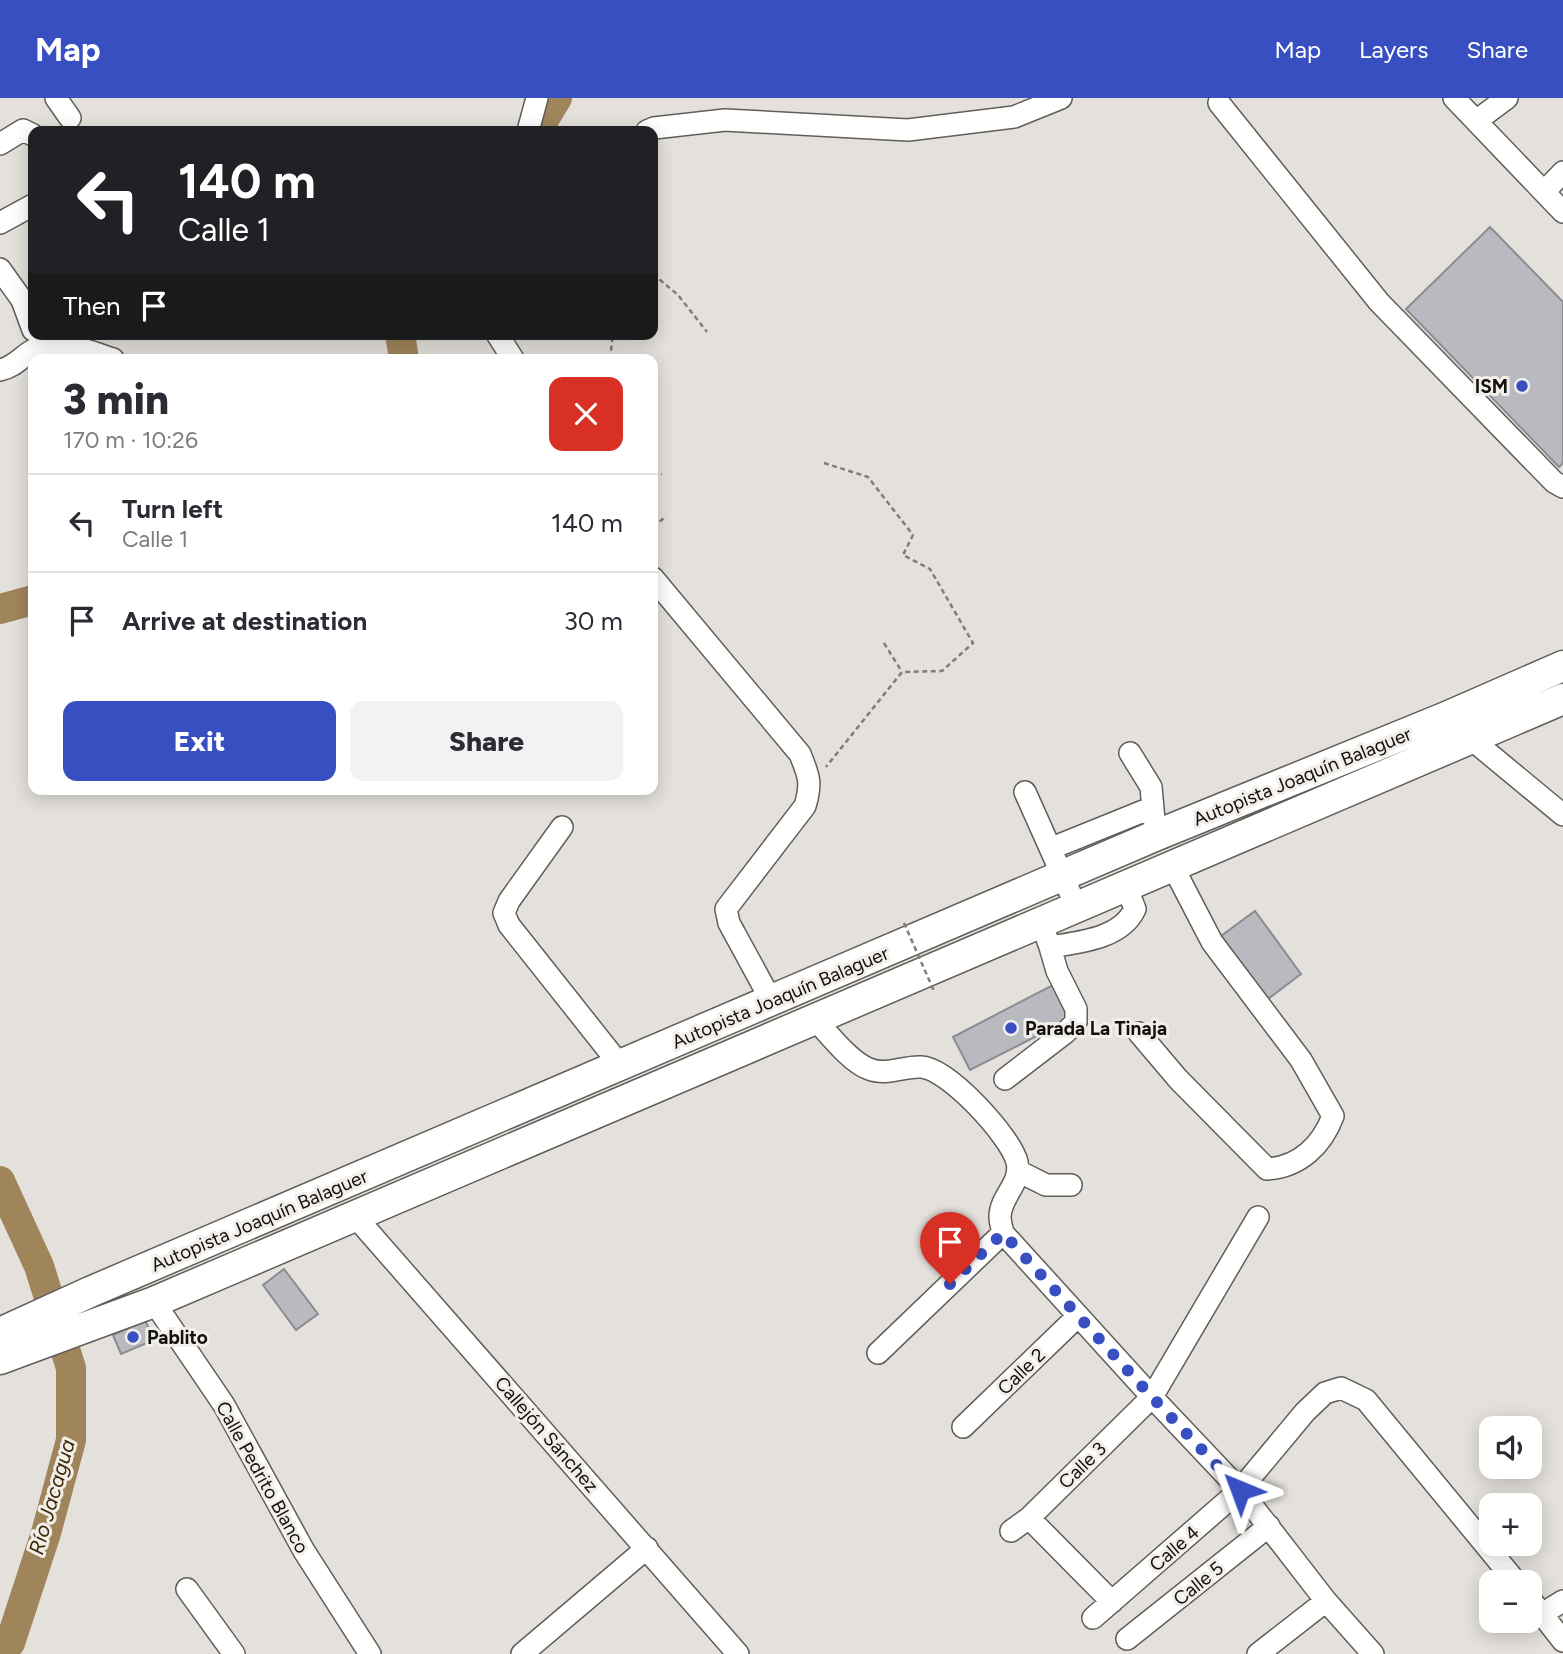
<!DOCTYPE html>
<html lang="en">
<head>
<meta charset="utf-8">
<style>
	:root { --surface:#fff; --page:#f2f2f3; --text:#2b2b33; --muted:#7c7c81; --line:#e1e1e2; --accent:#384fc1 }
	body { margin:0; font-family:Figtree,sans-serif; background:var(--page); color:var(--text); height:100vh; display:flex; flex-direction:column; font-size:26px; white-space:nowrap }
	* { box-sizing:border-box; margin:0 }
	p { font-size:23px; color:var(--muted) }
	.icon { flex:none; width:38px; height:38px; fill:none; stroke:currentColor; stroke-width:2; stroke-linecap:round; stroke-linejoin:round }
	.map { position:relative; flex:1; overflow:hidden }
	.drawer { position:absolute; left:28px; top:256px; width:630px; height:441px; display:flex; flex-direction:column; background:var(--surface); border-radius:14px; box-shadow:0 4px 18px #0003 }
	.drawer>* { flex:none }
	.guide { position:absolute; left:28px; top:28px; width:630px; height:214px; border-radius:14px; box-shadow:0 4px 18px #0003; background:#202124; color:#fff; overflow:hidden }
	.fabs { position:absolute; left:1479px; top:1318px; display:grid; gap:14px }
	.fabs a { display:grid; place-items:center; width:63px; height:63px; border-radius:14px; background:var(--surface); box-shadow:0 4px 18px #0003; font-size:35px }
	.pin { position:absolute; display:grid; place-items:center; width:60px; height:60px; color:#fff; margin:-72px -30px; border-radius:50% 50% 50% 0; rotate:-45deg; box-shadow:0 0 7px #0007 }
	.pin .icon { rotate:45deg }
	.me { position:absolute; width:77px; margin:-38px; rotate:316deg; stroke-linejoin:round; filter:drop-shadow(0 0 5px #0008) }
	.turn { display:flex; align-items:center; gap:24px; height:147px; padding:0 35px; font-size:32px }
	.turn .icon { width:91px; height:91px; stroke-width:2.5 }
	.turn b { display:block; font-size:49px; line-height:60px }
	.then { display:flex; align-items:center; height:66px; padding:0 35px; background:#0003; gap:14px; font-size:26px }
	.round { display:grid; place-items:center; flex:none; width:74px; height:74px; border-radius:14px; background:var(--page) }
	.head { display:flex; align-items:center; justify-content:space-between; height:119px; padding:0 35px }
	h1 { font-size:42px; font-weight:800; line-height:52px }
	.action { display:flex; gap:14px; margin-top:auto; padding:14px 35px }
	.action a { flex:1; height:80px; border-radius:14px; background:var(--accent); color:#fff; font-size:28px; font-weight:800; line-height:80px; text-align:center }
	.action a+a { background:var(--page); color:var(--text) }
	ul { padding:0; list-style:none }
	li { display:flex; align-items:center; gap:21px; height:98px; padding:0 35px; border-top:2px solid var(--line) }
	li div { flex:1 }
	li b { display:block; font-size:26px }
	li em { font-style:normal }
	header { display:flex; align-items:center; gap:42px; box-sizing:border-box; height:98px; padding:0 35px; background:var(--accent); color:#fff }
	header strong { font-size:33px }
	nav { display:flex; gap:38px; margin-inline-start:auto; font-size:24px }
	.map>svg:first-child { display:block }
	.lines { fill:none; stroke-linecap:round; stroke-linejoin:round }
	.river { stroke:#a0855b; stroke-width:30 }
	.building { fill:#b8babf; stroke:#8a8c91; stroke-width:2 }
	.minor-casing { stroke:#615e59; stroke-width:24 }
	.highway-casing { stroke:#615e59; stroke-width:33 }
	.path { stroke:#807e7b; stroke-width:2.5; stroke-dasharray:5 3.5; stroke-linecap:butt }
	.minor { stroke:#fff; stroke-width:21 }
	.highway { stroke:#fff; stroke-width:30 }
	.path-bridge { stroke:#807e7b; stroke-width:2.5; stroke-dasharray:5 3.5; stroke-linecap:butt }
	.route { stroke:#384fc1; stroke-width:12; stroke-dasharray:0 21.6 }
	.poi-dot { fill:#384fc1; stroke:#f2eee9; stroke-width:2.5 }
	.labels { text-anchor:middle; stroke-width:6; stroke-linejoin:round; paint-order:stroke }
	.poi-label { font-size:19px; font-weight:bold; fill:#12110f; stroke:#f2eee9; text-anchor:start }
	.street-label { font-size:19px; fill:#12110f; stroke:#f2eee9 }
	.water-label { font-size:21px; font-style:italic; fill:#3e2a05; stroke:#f2eee9 }
</style>
</head>
<body>
<header>
<strong>Map</strong>
<nav><a>Map</a><a>Layers</a><a>Share</a></nav>
</header>
<div class="map">
<svg width="1563" height="1556" viewBox="0 0 1563 1556">
	<rect width="100%" height="100%" fill="#e4e1dc"/>
	<g class="lines">
		<path class="river" d="M537 33 557 0
			M400 236 404 261
			M0 511 33 502
			M0 1083 39 1168 71 1270V1342L46 1435 10 1545 0 1551"/>
	</g>
	<path class="building" d="M1490 129 1563 204V365L1559 369 1406 211Z
		M1255 813 1301 876 1268 901 1221 838Z
		M1053 887 1070 921 970 972 953 939Z
		M284 1171 318 1216 296 1232 263 1187Z
		M145 1222 154 1242 121 1256 113 1237Z"/>
	<g class="lines">
		<defs>
			<path id="minor" d="M56 0 70 20
				M1454 0 1563 114
				M1219 5 1379 204 1554 384 1563 389
				M1476 23 1507 0
				M528 33 537 0
				M647 33 654 30 725 22 908 32 1014 19 1061 0
				M0 46 23 32 33 37
				M1544 94 1563 74
				M0 125 33 107
				M0 171 22 202 33 232
				M497 236 513 261
				M0 272C16 269 23 256 37 250 60 240 91 254 113 261
				M653 480 800 656C809 678 812 685 805 708L726 811 729 825 772 904
				M1470 640 1563 717
				M1130 655 1151 689 1154 722
				M1025 694 1076 808
				M562 729 509 803 504 815 509 827 620 967
				M1052 750 1151 710
				M1046 838 1050 849C1079 844 1121 841 1135 811L1126 788
				M814 920C828 935 850 964 869 971 887 978 903 968 921 969 948 970 1011 1039 1017 1064 1022 1086 1000 1098 1000 1119 1000 1124 1002 1130 1003 1135L1152 1299 1240 1392 1326 1503 1373 1556
				M1139 935 1178 981 1267 1071C1300 1069 1322 1047 1333 1018L1301 962 1212 844 1172 767
				M1005 981 1065 935 1076 924V911L1057 873 1050 849
				M1018 1073 1046 1087H1071
				M354 1117 738 1556
				M154 1204 224 1307 304 1453 370 1556
				M878 1255 1003 1135
				M963 1329 1078 1218
				M1029 1420 1112 1504
				M1011 1433 1029 1420 1152 1299 1258 1119
				M187 1491 234 1556
				M1530 1501 1563 1543
				M1542 1516 1563 1503
				M1093 1520 1240 1392 1305 1314 1325 1295 1341 1290 1366 1302 1516 1484
				M1127 1541 1269 1428
				M522 1556 647 1450
				M1258 1556 1326 1503"/>
			<path id="highway" d="M0 1235 90 1194 1157 737 1444 620 1563 568
				M0 1261 154 1204 1563 601"/>
		</defs>
		<use href="#minor" class="minor-casing"/>
		<use href="#highway" class="highway-casing"/>
		<path class="path" d="M653 176 678 197 707 234
			M610 261 613 236
			M824 365 868 379 913 437 903 457 930 471 973 545 942 573 902 574 826 669
			M653 378 662 376
			M653 429 664 420
			M884 545 902 574"/>
		<use href="#minor" class="minor"/>
		<use href="#highway" class="highway"/>
		<path class="path-bridge" d="M904 825 934 893"/>
	</g>
	<g class="lines">
		<path class="route" d="M950 1186 1003 1135 1152 1299 1240 1392"/>
	</g>
	<g class="poi-dot">
		<circle cx="1522" cy="288" r="7"/>
		<circle cx="1011" cy="930" r="7"/>
		<circle cx="133" cy="1239" r="7"/>
	</g>
	<g class="labels">
		<g class="poi-label">
			<text x="1508" y="295" text-anchor="end">ISM</text>
			<text x="1025" y="937">Parada La Tinaja</text>
			<text x="147" y="1246">Pablito</text>
		</g>
		<g class="street-label">
			<text transform="translate(1302 678) rotate(-22)" y="7">Autopista Joaquín Balaguer</text>
			<text transform="translate(780 899) rotate(-23)" y="7">Autopista Joaquín Balaguer</text>
			<text transform="translate(259 1122) rotate(-23)" y="7">Autopista Joaquín Balaguer</text>
			<text transform="translate(1021 1273) rotate(-44)" y="7">Calle 2</text>
			<text transform="translate(547 1336) rotate(49)" y="7">Callejón Sánchez</text>
			<text transform="translate(1082 1367) rotate(-44)" y="7">Calle 3</text>
			<text transform="translate(263 1379) rotate(61)" y="7">Calle Pedrito Blanco</text>
			<text transform="translate(1174 1450) rotate(-41)" y="7">Calle 4</text>
			<text transform="translate(1198 1485) rotate(-39)" y="7">Calle 5</text>
		</g>
		<g class="water-label">
			<text transform="translate(52 1399) rotate(-74)" y="7">Río Jacagua</text>
		</g>
	</g>
</svg>
<div class="fabs">
<a><svg class="icon" aria-label="sound" viewBox="0 0 24 24"><path d="M4 9h4l5-4v14l-5-4H4zM17 9q2 3 0 6"/></svg></a>
<a>+</a>
<a>−</a>
</div>
<div class="pin" style="left:950px;top:1186px;background:#d93025"><svg class="icon" aria-label="arrive" viewBox="0 0 24 24"><path d="M6 21V4h12l-3 4 3 4H6"/></svg></div>
<svg class="me" style="left:1240px;top:1392px" viewBox="-20 -20 40 40"><path d="M0-17L14 15 0 8-14 15z" fill="#384fc1" stroke="#fff" stroke-width="4"/></svg>
<div class="guide">
<div class="turn"><svg class="icon" aria-label="left" viewBox="0 0 24 24"><path d="M17 20v-9H6M10 6l-5 5 5 5"/></svg><div><b>140 m</b>Calle 1</div></div>
<div class="then">Then<svg class="icon" aria-label="arrive" viewBox="0 0 24 24"><path d="M6 21V4h12l-3 4 3 4H6"/></svg></div>
</div>
<section class="drawer">
<div class="head"><div><h1>3 min</h1><p>170 m · 10:26</p></div><a class="round" style="background:#d93025;color:#fff"><svg class="icon" aria-label="close" viewBox="0 0 24 24"><path d="M6 6l12 12M18 6L6 18"/></svg></a></div>
<ul>
<li><svg class="icon" aria-label="left" viewBox="0 0 24 24"><path d="M17 20v-9H6M10 6l-5 5 5 5"/></svg><div><b>Turn left</b><p>Calle 1</p></div><em>140 m</em></li>
<li><svg class="icon" aria-label="arrive" viewBox="0 0 24 24"><path d="M6 21V4h12l-3 4 3 4H6"/></svg><div><b>Arrive at destination</b></div><em>30 m</em></li>
</ul>
<div class="action"><a>Exit</a><a>Share</a></div>
</section>
</div>
</body>
</html>
